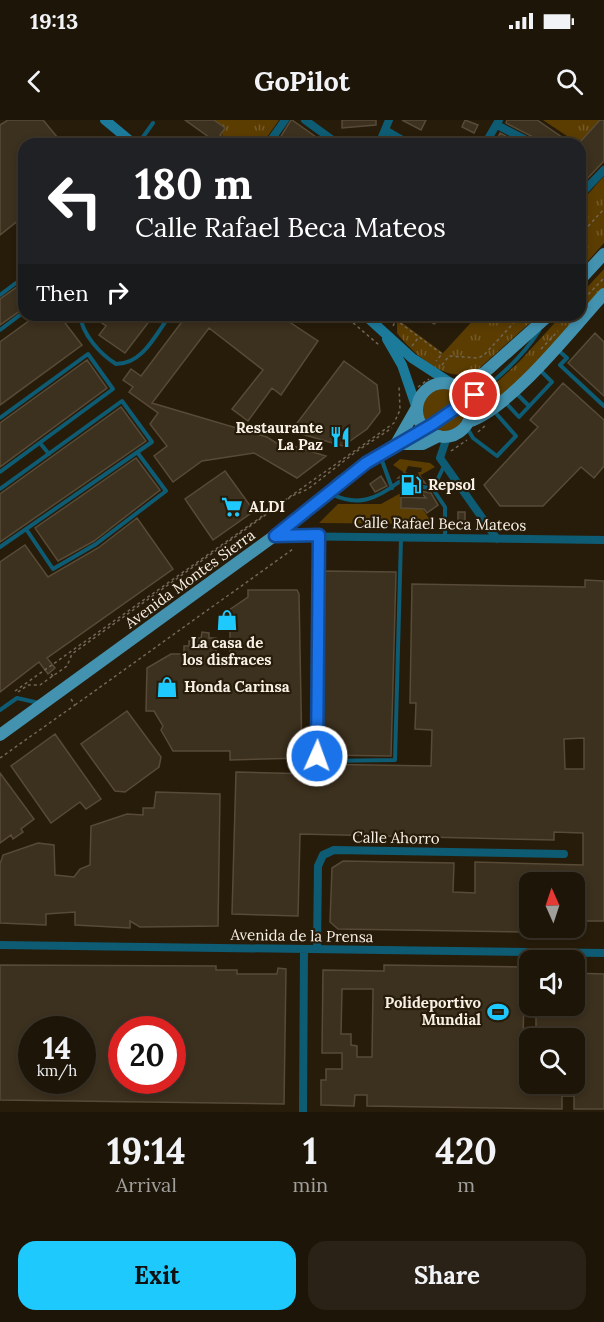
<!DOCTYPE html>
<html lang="en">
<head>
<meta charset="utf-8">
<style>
	:root { --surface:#1d1508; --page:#2a2216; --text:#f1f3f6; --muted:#a09f9c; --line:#3b3429; --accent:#1ec9fd }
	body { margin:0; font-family:Lora,serif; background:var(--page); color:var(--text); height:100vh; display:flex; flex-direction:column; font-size:22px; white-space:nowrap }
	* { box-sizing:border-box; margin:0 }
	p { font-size:20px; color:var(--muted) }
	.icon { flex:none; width:33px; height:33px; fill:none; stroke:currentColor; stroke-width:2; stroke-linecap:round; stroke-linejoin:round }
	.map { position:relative; height:992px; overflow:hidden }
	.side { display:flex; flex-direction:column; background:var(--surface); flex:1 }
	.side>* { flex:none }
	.banner { position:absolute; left:18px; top:18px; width:568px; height:183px; border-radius:18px; box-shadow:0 3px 9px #0003,0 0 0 2px var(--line); background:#202124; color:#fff; overflow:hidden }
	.needle { width:39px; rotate:357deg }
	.tools { position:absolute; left:519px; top:752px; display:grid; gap:12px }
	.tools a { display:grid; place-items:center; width:66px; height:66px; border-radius:12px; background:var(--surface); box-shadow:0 3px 9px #0003,0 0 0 2px var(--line); font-size:30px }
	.speed { position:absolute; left:18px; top:896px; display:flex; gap:12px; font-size:30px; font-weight:700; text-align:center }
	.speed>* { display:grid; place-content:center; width:78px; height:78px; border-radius:50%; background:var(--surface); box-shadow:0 3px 9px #0003,0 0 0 2px var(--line); line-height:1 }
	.speed small { font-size:15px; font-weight:400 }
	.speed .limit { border:9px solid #d22; background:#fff; color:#111 }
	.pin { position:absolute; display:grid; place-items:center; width:51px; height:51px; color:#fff; margin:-26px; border:3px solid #fff; border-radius:50%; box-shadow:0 2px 6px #0007 }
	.me { position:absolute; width:66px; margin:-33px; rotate:2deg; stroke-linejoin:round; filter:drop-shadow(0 0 4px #0008) }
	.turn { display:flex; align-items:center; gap:21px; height:126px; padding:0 18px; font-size:27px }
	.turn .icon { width:78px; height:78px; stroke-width:2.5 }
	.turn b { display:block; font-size:42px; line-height:51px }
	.then { display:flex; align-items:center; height:57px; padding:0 18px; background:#0003; gap:12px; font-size:22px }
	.eta { display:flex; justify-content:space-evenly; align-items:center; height:102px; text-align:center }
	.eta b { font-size:36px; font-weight:700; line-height:42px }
	.primary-button { display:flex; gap:12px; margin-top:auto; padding:12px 18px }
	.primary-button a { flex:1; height:69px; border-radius:18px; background:var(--accent); color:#111; font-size:24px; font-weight:700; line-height:69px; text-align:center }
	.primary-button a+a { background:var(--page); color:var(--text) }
	.status { display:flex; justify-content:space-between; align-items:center; height:42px; padding:0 30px; background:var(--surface); direction:ltr }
	.status svg { height:16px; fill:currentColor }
	header { display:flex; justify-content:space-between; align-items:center; height:78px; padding:0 18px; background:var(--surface); font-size:27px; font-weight:700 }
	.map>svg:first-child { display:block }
	.grass { fill:#5b3d02 }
	.park { fill:url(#park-tufts) }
	.building { fill:#3c301e; stroke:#574b38; stroke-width:1.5; fill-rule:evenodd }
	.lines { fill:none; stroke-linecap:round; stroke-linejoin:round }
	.path { stroke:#716758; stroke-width:1.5; stroke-dasharray:3 3; stroke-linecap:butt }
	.lane { stroke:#0e5b74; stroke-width:4 }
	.street { stroke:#0e5b74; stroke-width:8 }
	.secondary { stroke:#1c7b9b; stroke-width:10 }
	.primary { stroke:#4292b0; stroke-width:12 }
	.route-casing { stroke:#114b97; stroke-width:15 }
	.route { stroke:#1a73e8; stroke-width:10 }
	.labels { text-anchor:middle; stroke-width:4.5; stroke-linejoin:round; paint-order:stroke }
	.poi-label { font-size:15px; font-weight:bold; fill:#f9f1e6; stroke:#271c0a; text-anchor:start }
	.street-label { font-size:15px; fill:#f9f1e6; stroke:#271c0a }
</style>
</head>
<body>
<div class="status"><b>19:13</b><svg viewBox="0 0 49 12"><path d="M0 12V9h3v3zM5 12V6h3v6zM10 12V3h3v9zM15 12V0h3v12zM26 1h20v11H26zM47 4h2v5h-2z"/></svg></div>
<header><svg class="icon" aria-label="back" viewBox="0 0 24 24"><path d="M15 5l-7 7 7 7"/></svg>GoPilot<svg class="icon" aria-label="search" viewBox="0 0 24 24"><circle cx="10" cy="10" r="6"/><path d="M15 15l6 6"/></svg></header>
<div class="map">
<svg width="604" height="992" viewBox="0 0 604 992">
	<defs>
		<pattern id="park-tufts" width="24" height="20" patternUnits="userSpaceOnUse" patternTransform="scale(1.5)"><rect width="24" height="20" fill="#5b3d02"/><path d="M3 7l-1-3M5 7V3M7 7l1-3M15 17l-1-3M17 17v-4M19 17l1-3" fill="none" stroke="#735a27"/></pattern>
	</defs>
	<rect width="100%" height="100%" fill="#271c0a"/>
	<path class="grass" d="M442 267 455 270 462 279 426 302C417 286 425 272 442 267Z
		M463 290H466C463 306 452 314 435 310Z
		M400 339 430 343 435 347 419 356 418 352H421L422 348 408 346 405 353 393 345Z
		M399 374H410L414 377 401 378V388H415V378L433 404 319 403 338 384H381Z"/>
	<path class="park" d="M214 0H279L262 24C236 24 225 27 214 0Z
		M543 0H600L579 24Z
		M604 56V123L581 149V82Z
		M604 149V168L581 194 580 175Z
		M478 195H539L475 252C446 264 414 235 397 213V199L443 233Z
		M562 195H579C548 229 516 270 476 294L475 282 519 242Z"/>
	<path class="building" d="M8 0H43L63 24H24V96L0 115V5Z
		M185 0H214L225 8 220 15 233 24H206L210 18Z
		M291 0H292L326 24H282L278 21Z
		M342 0H376V5L342 8Z
		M402 0H426L421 10Z
		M465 0 478 5 474 13 462 7Z
		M507 0H537L572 24H540L537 19 506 3Z
		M600 0H604V41L586 60 580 55V22Z
		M500 13 521 24H495Z
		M24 162V188L0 205V179Z
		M37 195H59L82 225 0 285V222Z
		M91 195H154L125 233 99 215 106 206Z
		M187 195H288L293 199 291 203 318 221 281 275 272 268 248 301 232 289 263 250 209 208 152 283 267 317 284 328 286 324 326 336 297 358 254 333 202 341 173 362 154 336 167 326 150 304 158 293 129 272 133 267 123 260 131 249 141 256Z
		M422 195H446L434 204Z
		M595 213 604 222V276L568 243Z
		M87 240 107 268 0 347V303Z
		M344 241 377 265 380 292 367 309 343 326 291 311Z
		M563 263 604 300V346L594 358 581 347 543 386H500L484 365 538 307 530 300Z
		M121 287 146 321 0 422V374Z
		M136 338 160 370 94 421 58 441 35 408Z
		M225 351 254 391 213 420 185 379Z
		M404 353 420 356 425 363 411 358H398Z
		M381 356 387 366 375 372 370 364Z
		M420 371 431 373 438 385 427 393 424 389 401 388V377L426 378Z
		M458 392H465V405H458Z
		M137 398 173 449 47 538 55 548 48 554 39 542 0 572V442L25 425 48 457 98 428Z
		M323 451 396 452 391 636 322 635Z
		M585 460 604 461V801H574V762H530V812L338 809 330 802 332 748 343 741 454 743 453 772 475 773V742L583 745V713L554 712V720L300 714 298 796 232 794 236 652 313 654V644L431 646 432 610 415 609 416 583H410L412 464 585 467ZM584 618V649H565L564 619Z
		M248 470H297L299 474 302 638 230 640V631H173L161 610 163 606 154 591H146L147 548 171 534H184V526H189V521H196V518H201L202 512 209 513V518H216V542L230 543V507L220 500 229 490 248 477Z
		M127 591 161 637 159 647 125 672 115 671 81 624Z
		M55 614 101 679 86 689 80 682 51 703 11 646Z
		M0 653 34 699 21 709 23 712 13 719 11 715 0 723Z
		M156 672 220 674 218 806 140 807 130 801V808L75 805V792L46 794V805L0 803V744L3 735 38 723 54 725 55 755 74 757 80 749 90 745 91 706 127 694 143 695V688H154Z
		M0 845 216 846V850H237V854H277L278 848 286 849 284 984 0 980ZM32 909H87V931H82V960H32ZM122 909H172V960H122Z
		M384 845 524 847 523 939H530V963L574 964V918H536V895H550V885H574V853L604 854V989H574V976H562V989L367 986V975H355L354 986 321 985V960H326V949H342V933H322L323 850 384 851ZM342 869H373L372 937H357V926L351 925V914H341Z"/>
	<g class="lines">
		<path class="path" d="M580 115 604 89
			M580 183 604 158
			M344 195 379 225
			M393 206 396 200 442 234 436 241
			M412 226 418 218
			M541 229 558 211
			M442 245 449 236 478 238 484 235 521 195
			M418 267 429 259
			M478 312 486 305
			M451 331 467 320
			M51 554 55 558
			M15 571 394 303 400 290 399 266
			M18 572 28 565H40L67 546 72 534 292 376 308 369 357 331 392 308
			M75 585 293 429
			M0 638 75 585 71 579"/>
		<path class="lane" d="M138 24 153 3
			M0 175 24 157
			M80 195C82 214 100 234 116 244 143 244 156 214 170 195
			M0 210 24 192
			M558 230 567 238 560 245 604 286
			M516 273 529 286
			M506 283 519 297 552 262 539 249
			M0 298 88 234 113 269 0 352
			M466 306 473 318 497 336 516 316 494 291
			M403 320C452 293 508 259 539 211
			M40 323 49 334
			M381 338 392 368
			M444 346 433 369 445 387V418
			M0 369 122 281 152 322 0 427
			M331 374C359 387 376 379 399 362L433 369
			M26 409 53 449 96 424 166 371 137 332
			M319 416 317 636 322 641 395 640 401 418
			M0 590 17 578 39 583"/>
		<path class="street" d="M305 0 338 24
			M497 5 534 24
			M385 10 409 24
			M268 24 285 0
			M379 24 389 0
			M485 24 499 0
			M580 75 604 50
			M377 203 383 195
			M447 317 440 338 497 419
			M276 416 604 420
			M0 825 604 833
			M317 829 318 746 323 735 334 730 564 734
			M303 992 304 829"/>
		<path class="secondary" d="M105 0 134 24
			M365 195 412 238 452 264
			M387 219 402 245 416 286"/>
		<path class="primary" d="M580 160 604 134
			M417 290a27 27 0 1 1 54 0a27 27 0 1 1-54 0Z
			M457 266 484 253 549 195
			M468 302C510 289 573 208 604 174
			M396 324H423L439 316
			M0 615 303 395 340 362 396 324 416 289"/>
	</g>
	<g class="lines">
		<defs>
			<path id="route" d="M317 636 319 415 275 416 366 343 433 304 475 275"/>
		</defs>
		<use href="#route" class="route-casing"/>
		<use href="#route" class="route"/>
	</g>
	<defs>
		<symbol id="restaurant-bare" viewBox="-9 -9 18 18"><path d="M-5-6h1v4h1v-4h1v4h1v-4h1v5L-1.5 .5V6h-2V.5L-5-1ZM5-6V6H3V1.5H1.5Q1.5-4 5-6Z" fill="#1ec9fd" stroke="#271c0a" stroke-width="2.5" paint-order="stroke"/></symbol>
		<symbol id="fuel-bare" viewBox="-9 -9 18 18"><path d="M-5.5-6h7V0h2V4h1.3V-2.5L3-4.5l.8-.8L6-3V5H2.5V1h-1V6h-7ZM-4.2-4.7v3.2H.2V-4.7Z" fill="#1ec9fd" stroke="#271c0a" stroke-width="2.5" paint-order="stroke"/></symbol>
		<symbol id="supermarket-bare" viewBox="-9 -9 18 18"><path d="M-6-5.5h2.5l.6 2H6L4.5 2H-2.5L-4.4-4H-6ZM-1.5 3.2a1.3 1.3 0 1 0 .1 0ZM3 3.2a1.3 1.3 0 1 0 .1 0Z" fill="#1ec9fd" stroke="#271c0a" stroke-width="2.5" paint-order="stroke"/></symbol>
		<symbol id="shop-bare" viewBox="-9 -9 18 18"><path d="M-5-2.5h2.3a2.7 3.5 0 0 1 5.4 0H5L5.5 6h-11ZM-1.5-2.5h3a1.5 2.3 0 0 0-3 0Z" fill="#1ec9fd" stroke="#271c0a" stroke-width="2.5" paint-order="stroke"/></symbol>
		<symbol id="stadium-bare" viewBox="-9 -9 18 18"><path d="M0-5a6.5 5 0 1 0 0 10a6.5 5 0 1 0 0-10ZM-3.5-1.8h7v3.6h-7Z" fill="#1ec9fd" stroke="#271c0a" stroke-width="2.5" paint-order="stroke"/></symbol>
	</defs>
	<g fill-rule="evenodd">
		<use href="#restaurant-bare" x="325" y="302" width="30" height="30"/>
		<use href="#fuel-bare" x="396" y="350" width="30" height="30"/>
		<use href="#supermarket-bare" x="217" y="372" width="30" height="30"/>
		<use href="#shop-bare" x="212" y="485" width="30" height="30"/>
		<use href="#shop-bare" x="152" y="552" width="30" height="30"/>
		<use href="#stadium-bare" x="483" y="877" width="30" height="30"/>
	</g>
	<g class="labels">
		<g class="poi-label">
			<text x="323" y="313" text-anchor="end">Restaurante<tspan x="323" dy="17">La Paz</tspan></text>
			<text x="428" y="370">Repsol</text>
			<text x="249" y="392">ALDI</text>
			<text x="227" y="528" text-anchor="middle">La casa de<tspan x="227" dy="17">los disfraces</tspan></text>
			<text x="184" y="572">Honda Carinsa</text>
			<text x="481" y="888" text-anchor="end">Polideportivo<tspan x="481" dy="17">Mundial</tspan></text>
		</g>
		<g class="street-label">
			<text transform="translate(440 404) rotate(1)" y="5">Calle Rafael Beca Mateos</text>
			<text transform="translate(190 459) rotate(-36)" y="5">Avenida Montes Sierra</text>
			<text transform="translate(396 718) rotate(1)" y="5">Calle Ahorro</text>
			<text transform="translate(302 816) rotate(1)" y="5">Avenida de la Prensa</text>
		</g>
	</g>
</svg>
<div class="tools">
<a><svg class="needle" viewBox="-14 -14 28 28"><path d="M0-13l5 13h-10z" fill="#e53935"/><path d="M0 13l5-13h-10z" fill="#a09f9c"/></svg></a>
<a><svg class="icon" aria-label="sound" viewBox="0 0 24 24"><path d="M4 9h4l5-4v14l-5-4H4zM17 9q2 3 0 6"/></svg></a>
<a><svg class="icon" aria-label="search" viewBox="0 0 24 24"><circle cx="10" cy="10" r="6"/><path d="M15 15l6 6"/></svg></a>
</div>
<div class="speed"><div>14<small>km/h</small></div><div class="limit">20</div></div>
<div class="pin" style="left:475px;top:275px;background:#d93025"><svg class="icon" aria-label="arrive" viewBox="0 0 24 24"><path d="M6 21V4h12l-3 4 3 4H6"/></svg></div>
<svg class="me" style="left:317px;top:636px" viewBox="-20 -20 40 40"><circle r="17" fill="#1a73e8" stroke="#fff" stroke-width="3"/><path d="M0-11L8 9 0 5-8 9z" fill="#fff"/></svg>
<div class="banner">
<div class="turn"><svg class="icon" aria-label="left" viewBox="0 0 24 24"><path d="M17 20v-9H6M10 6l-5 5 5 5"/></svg><div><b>180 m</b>Calle Rafael Beca Mateos</div></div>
<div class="then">Then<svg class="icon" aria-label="right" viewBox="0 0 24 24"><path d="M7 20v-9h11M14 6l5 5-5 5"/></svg></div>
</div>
</div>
<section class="side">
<div class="eta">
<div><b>19:14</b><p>Arrival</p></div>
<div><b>1</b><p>min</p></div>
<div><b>420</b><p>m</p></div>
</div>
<div class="primary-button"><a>Exit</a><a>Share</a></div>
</section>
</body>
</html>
